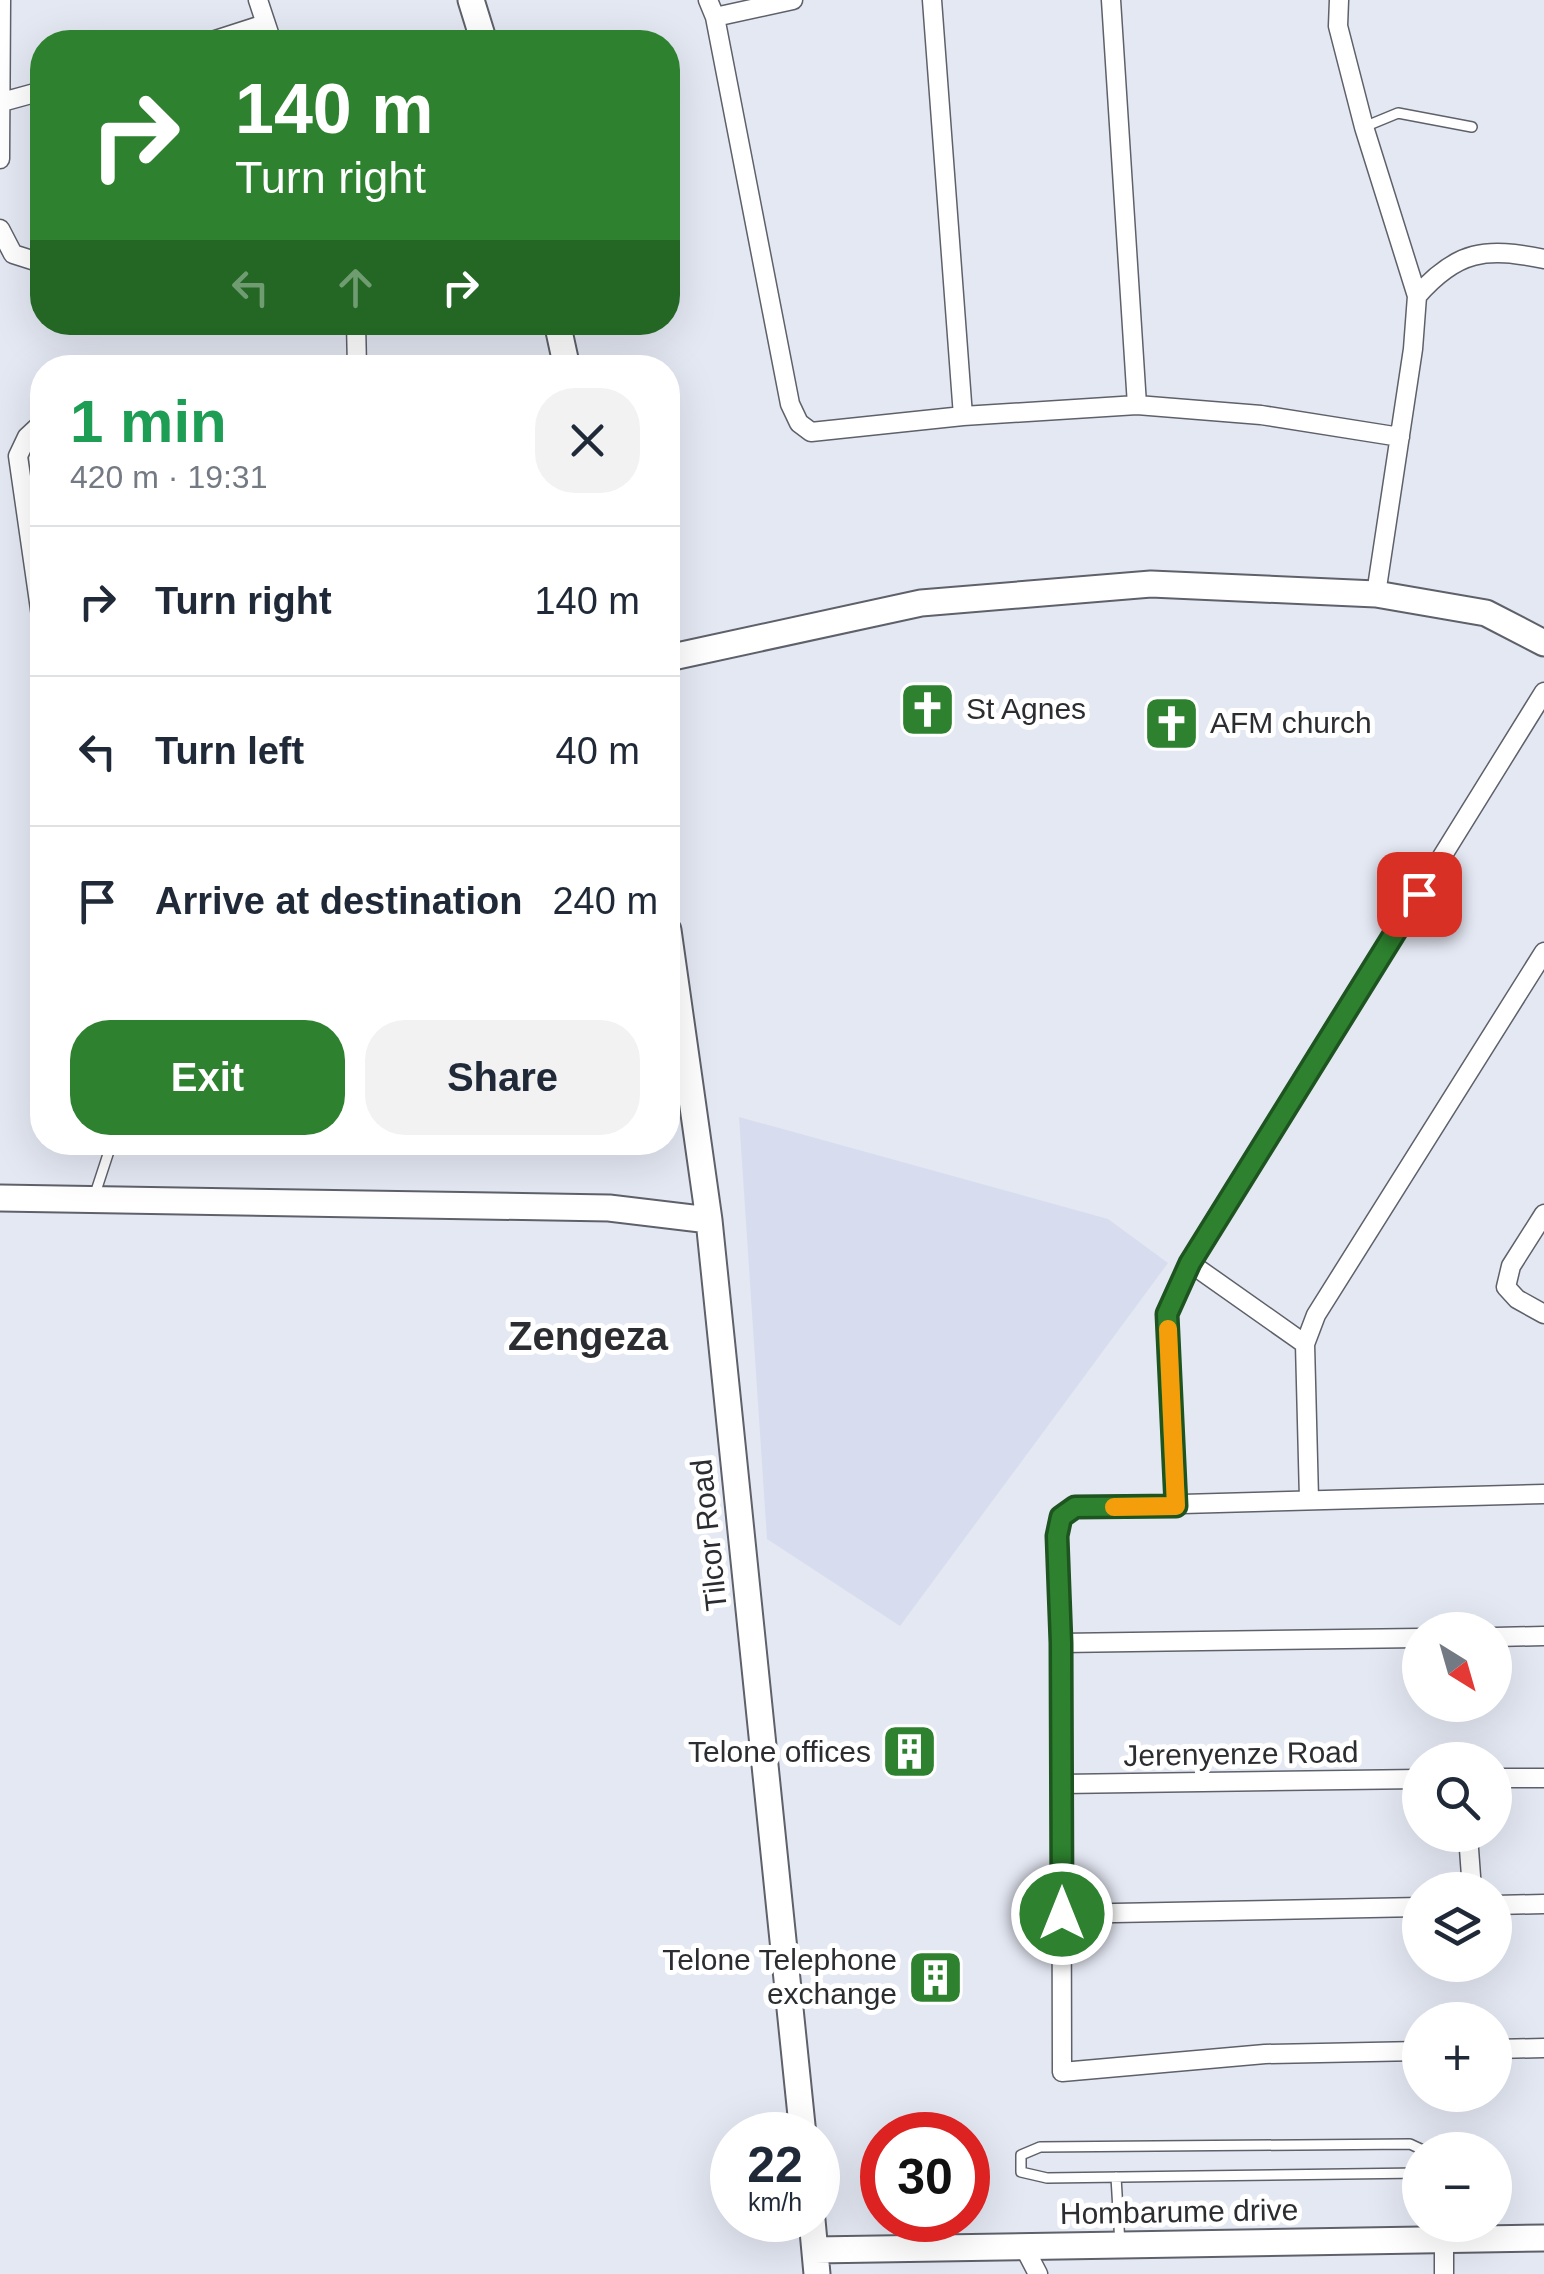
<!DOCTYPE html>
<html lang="en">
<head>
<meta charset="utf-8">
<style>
	:root { --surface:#fff; --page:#f2f2f3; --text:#1f2937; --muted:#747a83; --line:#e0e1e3; --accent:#2d812f }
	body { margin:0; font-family:Helvetica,sans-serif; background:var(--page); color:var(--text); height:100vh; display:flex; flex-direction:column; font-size:38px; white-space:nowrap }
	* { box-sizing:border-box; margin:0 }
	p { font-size:32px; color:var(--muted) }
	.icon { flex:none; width:55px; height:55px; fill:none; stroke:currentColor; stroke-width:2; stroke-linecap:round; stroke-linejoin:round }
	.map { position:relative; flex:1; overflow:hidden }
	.panel { position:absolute; left:30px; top:355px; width:650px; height:800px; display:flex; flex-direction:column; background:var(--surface); border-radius:40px; box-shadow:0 10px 40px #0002 }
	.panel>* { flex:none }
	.hud { position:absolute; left:30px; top:30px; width:650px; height:305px; border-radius:40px; box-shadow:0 10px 40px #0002; background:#2d812f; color:#fff; overflow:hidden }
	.needle { width:65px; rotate:143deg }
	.tools { position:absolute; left:1402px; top:1612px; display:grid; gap:20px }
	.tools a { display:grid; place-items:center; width:110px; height:110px; border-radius:50%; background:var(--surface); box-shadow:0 10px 40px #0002; font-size:50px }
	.speed { position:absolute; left:710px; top:2112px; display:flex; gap:20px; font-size:50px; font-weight:700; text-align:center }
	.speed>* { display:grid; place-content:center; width:130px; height:130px; border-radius:50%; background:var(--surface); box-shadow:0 10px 40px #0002; line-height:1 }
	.speed small { font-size:25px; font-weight:400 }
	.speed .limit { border:15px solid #d22; background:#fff; color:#111 }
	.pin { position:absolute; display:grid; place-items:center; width:85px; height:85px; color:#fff; margin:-42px; border-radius:20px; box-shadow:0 5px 15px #0006 }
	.me { position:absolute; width:110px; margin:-55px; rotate:0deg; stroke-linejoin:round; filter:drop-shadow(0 0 8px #0008) }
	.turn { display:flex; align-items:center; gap:35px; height:210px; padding:0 40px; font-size:45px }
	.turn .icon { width:130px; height:130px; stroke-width:2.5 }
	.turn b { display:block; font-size:70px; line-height:85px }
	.lanes { display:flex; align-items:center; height:95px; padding:0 40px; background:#0003; justify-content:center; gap:50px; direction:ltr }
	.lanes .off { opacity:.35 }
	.round { display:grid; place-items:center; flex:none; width:105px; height:105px; border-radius:40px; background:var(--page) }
	.overview { display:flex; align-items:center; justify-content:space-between; height:170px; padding:0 40px }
	h1 { font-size:60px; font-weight:700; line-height:75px; color:#1e9e55 }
	.primary-button { display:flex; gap:20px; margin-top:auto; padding:20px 40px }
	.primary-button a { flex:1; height:115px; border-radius:40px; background:var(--accent); color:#fff; font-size:40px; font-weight:700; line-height:115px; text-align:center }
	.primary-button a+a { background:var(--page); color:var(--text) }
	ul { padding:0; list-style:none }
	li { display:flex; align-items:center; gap:30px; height:150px; padding:0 40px; border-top:2px solid var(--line) }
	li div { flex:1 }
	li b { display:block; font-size:38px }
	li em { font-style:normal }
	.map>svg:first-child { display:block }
	.built { fill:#d7ddef }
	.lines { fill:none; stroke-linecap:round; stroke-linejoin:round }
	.lane-casing { stroke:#5e616a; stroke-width:12 }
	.street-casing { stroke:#5e616a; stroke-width:21 }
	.secondary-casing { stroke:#5e616a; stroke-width:29 }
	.lane { stroke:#fff; stroke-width:9 }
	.street { stroke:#fff; stroke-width:18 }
	.secondary { stroke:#fff; stroke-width:25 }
	.route-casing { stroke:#1d541f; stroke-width:25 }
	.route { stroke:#2d812f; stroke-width:18 }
	.slow { stroke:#f59e0b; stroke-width:18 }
	.labels { text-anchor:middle; stroke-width:10; stroke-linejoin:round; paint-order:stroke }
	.poi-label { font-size:30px; fill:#2b2d31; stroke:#fff; text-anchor:start }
	.street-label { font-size:30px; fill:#2b2d31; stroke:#fff }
	.district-label { font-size:40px; font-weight:bold; fill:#2b2d31; stroke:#fff }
</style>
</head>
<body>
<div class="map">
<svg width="1544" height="2274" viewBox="0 0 1544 2274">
	<rect width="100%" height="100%" fill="#e4e8f3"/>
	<path class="built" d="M739 1117 1108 1219 1168 1263 900 1626 767 1539Z"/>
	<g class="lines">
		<defs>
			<path id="lane" d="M1364 127 1398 113 1472 127
				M94 1197 112 1142
				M1420 2173 1047 2178 1021 2172V2155L1040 2147 1410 2144 1423 2150
				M1116 2177 1120 2244"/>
			<path id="street" d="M258 0 272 42
				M708 0 715 17 790 404 799 423 811 432 963 416 1137 405 1261 415 1400 437
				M932 0 963 416
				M1111 0 1137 405
				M1339 0 1338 26 1364 127 1417 296 1413 349 1376 594
				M715 17 793 0
				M209 42 265 24
				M2 102 42 91
				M0 159 1 0
				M0 229 13 254 35 261 42 260
				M1417 296C1457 250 1486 247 1544 259
				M356 322 357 368
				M42 423 27 437 18 456 42 623
				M1544 1214 1511 1266 1506 1287 1517 1299 1544 1314
				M1190 1263 1305 1344
				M1309 1499 1305 1344 1316 1315 1544 952
				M1176 1506 1167 1314 1190 1263 1544 692
				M1495 1637 1544 1636
				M1061 1643 1420 1638
				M1495 1778H1544
				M1062 1784 1420 1779
				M1468 1835 1472 1890
				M1495 1905 1544 1904
				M1062 1914 1420 1907
				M1495 2049 1544 2048
				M1420 2051 1265 2054 1062 2072 1061 1643 1057 1536 1061 1517 1075 1507 1544 1494
				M1444 2241V2274
				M1024 2247 1038 2274"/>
			<path id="secondary" d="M471 0 484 42
				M557 322 567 368
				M668 658 921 603 1151 584 1376 594 1486 613 1544 643
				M668 930 709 1220 803 2135
				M0 1198 609 1208 709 1220
				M812 2220 817 2274
				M815 2250 1544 2238"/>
		</defs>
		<use href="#lane" class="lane-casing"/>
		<use href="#street" class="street-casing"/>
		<use href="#secondary" class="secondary-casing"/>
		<use href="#lane" class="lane"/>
		<use href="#street" class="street"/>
		<use href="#secondary" class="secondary"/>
	</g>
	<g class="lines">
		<defs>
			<path id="route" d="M1062 1914 1061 1643 1057 1536 1061 1517 1075 1507 1176 1506 1167 1314 1190 1263 1419 894"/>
		</defs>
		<use href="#route" class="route-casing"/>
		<use href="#route" class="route"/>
		<path class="slow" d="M1114 1507 1176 1506 1168 1329"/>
	</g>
	<defs>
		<symbol id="church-square" viewBox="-11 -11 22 22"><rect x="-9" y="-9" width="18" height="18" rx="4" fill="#2d812f" stroke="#fff"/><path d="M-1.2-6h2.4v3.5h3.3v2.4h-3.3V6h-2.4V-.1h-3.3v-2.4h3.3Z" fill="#fff"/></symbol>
		<symbol id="building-square" viewBox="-11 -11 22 22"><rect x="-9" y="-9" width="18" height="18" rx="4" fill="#2d812f" stroke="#fff"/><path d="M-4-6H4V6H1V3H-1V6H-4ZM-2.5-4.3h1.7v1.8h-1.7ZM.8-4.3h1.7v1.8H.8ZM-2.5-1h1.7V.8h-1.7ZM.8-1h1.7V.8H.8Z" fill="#fff"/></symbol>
	</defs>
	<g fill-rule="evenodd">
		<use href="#church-square" x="896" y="678" width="63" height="63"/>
		<use href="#church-square" x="1140" y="692" width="63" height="63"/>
		<use href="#building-square" x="878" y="1720" width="63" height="63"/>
		<use href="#building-square" x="904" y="1946" width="63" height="63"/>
	</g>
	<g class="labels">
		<g class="poi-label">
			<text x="966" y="719">St Agnes</text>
			<text x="1210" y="733">AFM church</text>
			<text x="871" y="1762" text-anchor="end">Telone offices</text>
			<text x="897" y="1970" text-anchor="end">Telone Telephone<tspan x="897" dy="34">exchange</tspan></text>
		</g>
		<g class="street-label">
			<text transform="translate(709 1535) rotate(-96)" y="10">Tilcor Road</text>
			<text transform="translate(1241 1754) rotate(-1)" y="10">Jerenyenze Road</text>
			<text transform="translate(1179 2212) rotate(-1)" y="10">Hombarume drive</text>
		</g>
		<g class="district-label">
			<text x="588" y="1350">Zengeza</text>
		</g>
	</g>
</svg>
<div class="tools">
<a><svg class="needle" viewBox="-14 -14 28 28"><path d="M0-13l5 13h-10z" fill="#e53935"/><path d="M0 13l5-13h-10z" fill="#747a83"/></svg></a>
<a><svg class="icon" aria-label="search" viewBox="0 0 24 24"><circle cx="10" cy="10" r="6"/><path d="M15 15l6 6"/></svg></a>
<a><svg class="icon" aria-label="layers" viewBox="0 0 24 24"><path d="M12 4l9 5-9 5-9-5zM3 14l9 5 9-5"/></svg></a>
<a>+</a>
<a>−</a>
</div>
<div class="speed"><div>22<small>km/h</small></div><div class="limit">30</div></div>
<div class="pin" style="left:1419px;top:894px;background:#d93025"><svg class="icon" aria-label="arrive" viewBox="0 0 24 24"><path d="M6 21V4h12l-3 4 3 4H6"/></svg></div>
<svg class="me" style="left:1062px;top:1914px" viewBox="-20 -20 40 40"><circle r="17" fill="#2d812f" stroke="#fff" stroke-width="3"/><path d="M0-11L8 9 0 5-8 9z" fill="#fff"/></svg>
<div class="hud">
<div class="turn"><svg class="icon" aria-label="right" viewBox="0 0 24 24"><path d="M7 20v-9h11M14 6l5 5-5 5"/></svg><div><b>140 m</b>Turn right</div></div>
<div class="lanes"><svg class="icon off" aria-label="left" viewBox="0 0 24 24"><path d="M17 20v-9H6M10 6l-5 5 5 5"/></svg><svg class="icon off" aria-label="ahead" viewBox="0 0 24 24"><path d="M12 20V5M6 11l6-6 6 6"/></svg><svg class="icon" aria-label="right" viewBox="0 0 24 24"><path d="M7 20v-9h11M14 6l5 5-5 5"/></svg></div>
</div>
<section class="panel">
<div class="overview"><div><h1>1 min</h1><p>420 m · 19:31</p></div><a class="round"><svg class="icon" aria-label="close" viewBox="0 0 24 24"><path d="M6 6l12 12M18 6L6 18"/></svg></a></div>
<ul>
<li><svg class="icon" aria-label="right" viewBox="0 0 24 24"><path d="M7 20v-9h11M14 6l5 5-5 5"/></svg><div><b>Turn right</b></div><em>140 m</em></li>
<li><svg class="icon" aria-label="left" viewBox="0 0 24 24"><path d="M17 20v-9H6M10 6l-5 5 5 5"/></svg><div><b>Turn left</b></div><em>40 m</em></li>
<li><svg class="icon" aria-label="arrive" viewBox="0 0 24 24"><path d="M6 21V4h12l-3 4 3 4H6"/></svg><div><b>Arrive at destination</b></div><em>240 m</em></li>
</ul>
<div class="primary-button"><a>Exit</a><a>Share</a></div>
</section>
</div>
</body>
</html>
